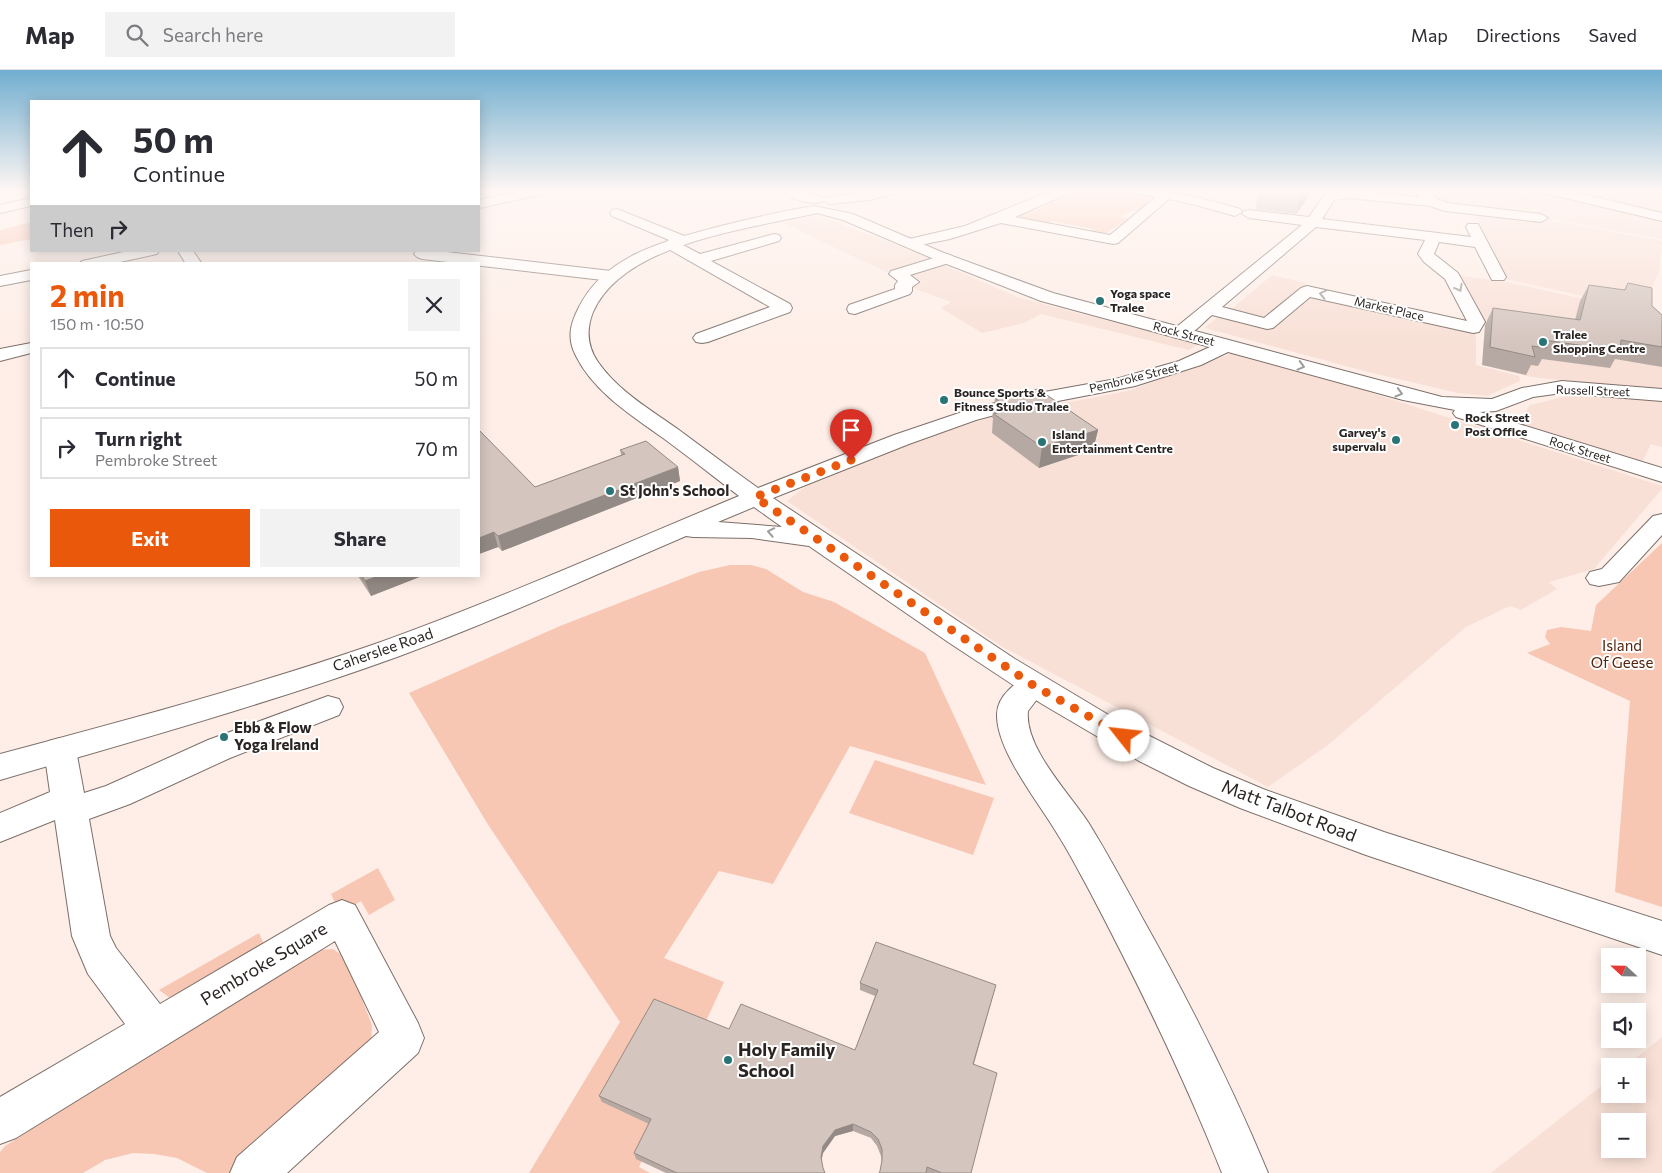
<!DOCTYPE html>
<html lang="en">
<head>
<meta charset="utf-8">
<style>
	:root { --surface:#fff; --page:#f2f2f3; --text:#2b2b33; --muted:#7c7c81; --line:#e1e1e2; --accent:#ea580c }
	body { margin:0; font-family:Commissioner,sans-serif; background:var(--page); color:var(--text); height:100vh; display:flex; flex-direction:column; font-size:19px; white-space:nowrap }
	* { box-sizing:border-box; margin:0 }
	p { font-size:16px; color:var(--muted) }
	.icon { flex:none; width:28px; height:28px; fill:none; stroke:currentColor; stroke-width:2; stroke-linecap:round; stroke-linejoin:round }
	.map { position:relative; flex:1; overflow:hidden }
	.drawer { position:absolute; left:30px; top:192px; width:450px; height:315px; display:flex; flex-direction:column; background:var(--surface); border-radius:0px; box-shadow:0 2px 12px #0003 }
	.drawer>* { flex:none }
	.banner { position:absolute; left:30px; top:30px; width:450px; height:152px; border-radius:0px; box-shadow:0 2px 12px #0003; background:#fff; color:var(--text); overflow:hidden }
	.needle { width:32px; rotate:292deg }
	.fabs { position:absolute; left:1601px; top:878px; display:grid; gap:10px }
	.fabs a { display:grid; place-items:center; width:45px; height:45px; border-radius:0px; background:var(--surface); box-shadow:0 2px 12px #0003; font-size:25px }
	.pin { position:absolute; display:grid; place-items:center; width:42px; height:42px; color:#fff; margin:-51px -21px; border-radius:50% 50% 50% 0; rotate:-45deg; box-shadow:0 0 5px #0007 }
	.pin .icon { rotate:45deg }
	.me { position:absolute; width:55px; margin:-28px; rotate:299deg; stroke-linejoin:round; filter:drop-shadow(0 0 4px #0008) }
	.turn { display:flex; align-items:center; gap:18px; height:105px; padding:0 20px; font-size:22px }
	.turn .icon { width:65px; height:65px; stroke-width:2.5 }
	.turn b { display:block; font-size:35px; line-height:42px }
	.then { display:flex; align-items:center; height:48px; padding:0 20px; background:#0003; gap:10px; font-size:19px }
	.round { display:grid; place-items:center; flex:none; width:52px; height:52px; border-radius:0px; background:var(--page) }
	.summary { display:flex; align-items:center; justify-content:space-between; height:85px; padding:0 20px }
	h1 { font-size:30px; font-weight:700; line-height:38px; color:var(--accent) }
	.button { display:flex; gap:10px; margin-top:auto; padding:10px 20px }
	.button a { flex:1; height:58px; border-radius:0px; background:var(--accent); color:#fff; font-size:20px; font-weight:700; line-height:58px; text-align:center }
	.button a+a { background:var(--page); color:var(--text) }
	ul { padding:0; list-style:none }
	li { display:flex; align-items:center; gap:15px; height:62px; margin:0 10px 8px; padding:0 10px; border:2px solid var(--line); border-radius:0px }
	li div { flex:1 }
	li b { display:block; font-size:19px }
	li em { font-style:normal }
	header { display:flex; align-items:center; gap:30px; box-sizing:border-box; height:70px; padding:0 25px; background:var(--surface); border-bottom:1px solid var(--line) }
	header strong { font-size:24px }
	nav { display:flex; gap:28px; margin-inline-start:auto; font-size:18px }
	.search { width:350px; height:45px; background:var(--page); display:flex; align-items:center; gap:12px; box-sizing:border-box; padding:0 18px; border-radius:0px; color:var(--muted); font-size:19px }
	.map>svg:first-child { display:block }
	.built { fill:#f8e0d6; fill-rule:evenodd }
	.green { fill:#f8c7b3 }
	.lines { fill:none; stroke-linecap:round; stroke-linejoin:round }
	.minor-casing { stroke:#7c6f69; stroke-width:2 }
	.tertiary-casing { stroke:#7c6f69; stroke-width:2 }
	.secondary-casing { stroke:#7c6f69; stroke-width:2 }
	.minor { fill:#fff; fill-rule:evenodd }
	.tertiary { fill:#fff; fill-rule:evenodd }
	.secondary { fill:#fff; fill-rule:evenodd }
	.wall { fill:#b6a9a3 }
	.shaded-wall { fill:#948a85 }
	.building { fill:#d4c5be; stroke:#948a85 }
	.oneway { stroke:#9f9c9c }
	.route { stroke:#ea580c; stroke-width:9; stroke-dasharray:0 16.2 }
	.poi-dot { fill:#297477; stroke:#fff; stroke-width:2 }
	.labels { text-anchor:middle; stroke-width:4; stroke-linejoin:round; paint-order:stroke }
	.far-poi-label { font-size:12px; font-weight:bold; fill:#2a2422; stroke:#fff; text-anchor:start }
	.far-street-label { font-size:12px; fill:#2a2422; stroke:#fff }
	.poi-label { font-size:15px; font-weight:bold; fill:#2a2422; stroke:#fff; text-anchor:start }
	.park-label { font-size:15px; fill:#55240c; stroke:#fff }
	.street-label { font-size:15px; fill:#2a2422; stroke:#fff }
	.near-street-label { font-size:18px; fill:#2a2422; stroke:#fff }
	.near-poi-label { font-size:18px; font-weight:bold; fill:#2a2422; stroke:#fff; text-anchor:start }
</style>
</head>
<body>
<header>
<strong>Map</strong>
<div class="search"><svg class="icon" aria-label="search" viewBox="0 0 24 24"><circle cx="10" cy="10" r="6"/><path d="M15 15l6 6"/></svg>Search here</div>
<nav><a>Map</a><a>Directions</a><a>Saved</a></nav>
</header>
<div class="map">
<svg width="1662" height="1103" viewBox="0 0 1662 1103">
	<rect width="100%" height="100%" fill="#feeee7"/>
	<path class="built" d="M1426 120H1540L1662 150V169L1562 151 1446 136Z
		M1561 120H1662V145Z
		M1474 141 1537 148 1662 171 1659 203 1640 239 1502 208Z
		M817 145 932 189 888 203 784 153Z
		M942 194 1020 228 1198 274 1189 280 1041 244 1024 253 982 263 941 238 951 232 910 217 922 212 906 204Z
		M1272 205 1307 213 1265 249 1230 240Z
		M1455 205 1507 212 1642 242 1662 271V320L1531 307 1484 295 1487 263 1485 256 1480 243Z
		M1308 227 1415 252 1416 250 1476 262V295L1519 306 1520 311 1487 326 1458 323 1368 302 1205 258 1220 245 1273 258Z
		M1233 283 1319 306 1662 416V419L1594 499 1549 512 1557 519 1521 540 1510 536 1466 557 1328 675 1268 717 1001 576 787 431 805 417 886 383 948 361 991 347 1128 321Z
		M1584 322 1662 328V377L1651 374 1642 392 1516 358 1530 335Z
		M1662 967V1103H1491L1610 1009V1024H1638V996H1626ZM1610 1051H1638V1079H1610Z"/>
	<path class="green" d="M1070 120H1108L1141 126 1147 124 1158 126 1139 141 1132 140 1121 147 1128 149 1103 165 1088 162 1093 159 1052 151 1045 154 1009 148 1027 139 1036 141 1051 133 1044 131 1055 126 1066 128 1078 123Z
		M31 152V169L0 175V160Z
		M1662 473V837L1615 822 1630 631 1527 583 1550 574 1545 567 1547 560 1561 557 1591 561 1596 535Z
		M730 495H751L766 499 803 522 834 532 925 583 986 715 850 676 773 814 719 801 664 888 724 912 639 1097 650 1103H529L620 952 487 753 409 623 560 556 699 502Z
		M875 690 994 728 973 785 849 743Z
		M378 798 395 830 369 845 361 831 340 844 331 824Z
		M259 863 268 883 183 927 170 928 159 920Z
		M333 879 346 888 372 955 371 974 234 1103H207L177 1088 154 1084 133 1083 105 1090 83 1103H0V1082L5 1076 319 880Z"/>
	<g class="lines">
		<defs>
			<path id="minor" d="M524 120H549L548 123 479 138V130Z
				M1053 120H1070L1069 123 1015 147 1110 165 1156 127 1134 123 1133 120C1170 120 1204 128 1240 139L1242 142 1235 146 1196 135 1169 129 1118 173 1113 174 1001 153 950 169 910 177 905 176 903 173 905 170 965 156Z
				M1351 120 1419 127 1413 120H1427L1437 129 1447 133 1541 144 1548 148 1541 152 1445 141 1430 136 1349 128 1334 130 1322 149 1471 167 1466 157 1468 154H1478L1506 207 1504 210H1492L1475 177 1439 172 1434 184 1458 203 1485 252 1479 262 1473 263 1310 227 1273 258 1267 259 1212 245C1201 254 1189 271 1174 267L1171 263 1174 259 1302 155 1249 148 1242 144 1244 141 1249 140 1309 147 1325 124ZM1316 157 1425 170 1418 184 1424 192 1445 209 1467 251 1307 216 1301 218 1264 248 1222 237Z
				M31 128V136L0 143V135Z
				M617 139 687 167 689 170 687 173 681 174 700 184 774 164 779 165 781 168 779 171 711 191 790 234 792 238 790 242 708 272 702 273 696 272 693 268 696 264 770 237 665 177 663 174 669 170 612 146 610 143 612 140Z
				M128 181H159L157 184 111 194H79L82 191Z
				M178 181H193L202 194H186Z
				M416 181H438L611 201 617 203 619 206 617 209 611 211 422 189 417 187 414 184Z
				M947 184 952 186 955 189 952 192 910 205 919 212 912 217V221L910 224 855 244 849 243 847 239 849 235 895 219V215L898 211 889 204 891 201Z
				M31 200V210L0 216V206Z
				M31 273V283L0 291V279Z
				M1662 444V465L1619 512 1599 516 1590 514 1586 508 1590 502 1602 499 1653 446Z
				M1033 605 1043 608 1048 615 1028 641C1024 677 1069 723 1088 752 1108 784 1126 818 1144 851 1190 933 1232 1016 1268 1103H1222C1183 1005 1137 911 1088 818 1078 800 1069 782 1058 765 1040 734 996 681 997 644 997 626 1018 609 1033 605Z
				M328 626 339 629 343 637 339 645 230 688 130 734 89 749 110 866 116 878 160 934 329 835 342 830 355 835 418 953 424 968 418 983 287 1103H230L237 1087 379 962 335 871 16 1068 0 1074V1027L125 954 88 904 72 866 55 750 0 772V743L50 722 44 680 49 671 60 668 71 671 76 680 84 723 106 716 208 670Z"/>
			<path id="tertiary" d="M1543 120H1566L1662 143V151L1544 123Z"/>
			<path id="secondary" d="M783 120H798L825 128 876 120H898L897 123 869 130 830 134 824 131C813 136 791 130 783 120Z
				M814 136 853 144 944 183 1053 223 1442 327 1492 329 1522 318 1562 311 1662 319V331L1562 323 1533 327 1496 341 1480 342 1662 398V412L1456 347 1453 343 1455 340 1403 330 1228 282 1201 295 1135 316 1017 339 976 350 909 374 773 428 1015 589 1112 647 1213 698 1263 719 1384 762 1662 851V885L1366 785 1240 738 1189 716 1139 691 1042 634 948 572 809 476 752 468 693 467 686 466C590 507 495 551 397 587 267 634 133 671 0 710V684C127 650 254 616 378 573 500 529 619 476 739 426 714 407 689 387 663 368 631 345 594 322 576 286 567 269 570 255 578 239 604 185 665 171 717 157 749 149 781 141 814 136ZM817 143 843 150 934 189 1041 231 1210 277 1179 291 1116 309 1017 327 962 342 894 365 758 418C731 399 705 379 679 360 651 340 618 321 598 292 587 276 586 260 593 242 624 172 750 159 817 143ZM754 437 782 457 718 452Z"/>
		</defs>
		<use href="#minor" class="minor-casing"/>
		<use href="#tertiary" class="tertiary-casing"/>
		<use href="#secondary" class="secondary-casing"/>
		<use href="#minor" class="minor"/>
		<use href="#tertiary" class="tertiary"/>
		<use href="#secondary" class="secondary"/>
	</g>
	<path class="wall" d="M1260 120H1313L1296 144 1255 139Z
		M1628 213 1662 245V297L1615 289 1610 298 1542 289 1538 296 1531 295 1526 305 1482 295 1485 255 1493 238 1575 250 1580 231 1589 215 1624 220Z
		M995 328 1098 360 1093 380 1039 398 992 363 993 348H992Z
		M479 360 535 417 621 385 620 380 678 397 680 411 502 481 498 477 479 484Z
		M358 506H422L371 526Z
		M860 913 994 922 974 994 971 1103H879L880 1101 882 1094 881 1086 877 1076 871 1068 853 1061 835 1066 823 1083 821 1091 823 1098 825 1103H666L636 1089 634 1083 649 1054 602 1032 599 1026 729 959 855 980 875 926 860 920Z"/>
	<path class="shaded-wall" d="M1303 120H1313L1296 144Z
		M1098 360 1093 380 1039 398 1042 377Z
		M678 397 680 411 502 481 498 466Z
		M494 462 498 477 479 484V468Z
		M378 506H422L371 526 365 511Z
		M853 1054V1061L835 1066 823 1083 821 1093V1087L823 1076 835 1060Z"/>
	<path class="building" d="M1628 213 1652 218V236L1662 245V277L1621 270 1620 281 1544 270 1547 278 1532 276 1535 287 1490 277 1493 238 1580 250 1589 215 1625 220Z
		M1038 319 1098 360 1042 377 994 344 1009 339 995 328Z
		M479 360 535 417 625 384 620 380 646 371 678 397 498 466 494 462 479 468Z
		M362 506H378L365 511Z
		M876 872 996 915 973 994 997 1003 971 1103H942L927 1097 926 1103H879L880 1101 882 1090V1079L878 1069 871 1062 853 1054 835 1060 823 1076 821 1087 823 1098 825 1103H677L634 1083 651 1049 599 1026 654 929 729 959 741 934 855 980 878 920 860 913Z"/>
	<defs><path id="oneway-chevron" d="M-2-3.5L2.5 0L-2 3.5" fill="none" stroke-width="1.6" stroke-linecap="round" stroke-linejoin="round" transform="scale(1.25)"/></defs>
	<g class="oneway">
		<use href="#oneway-chevron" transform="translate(1459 218) rotate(61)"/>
		<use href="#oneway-chevron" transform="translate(1323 224) rotate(-167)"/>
		<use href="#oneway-chevron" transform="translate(1301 296) rotate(15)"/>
		<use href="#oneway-chevron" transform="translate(1399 323) rotate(16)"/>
		<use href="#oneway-chevron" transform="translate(771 462) rotate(-169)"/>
	</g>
	<linearGradient id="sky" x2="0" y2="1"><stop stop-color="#71aecf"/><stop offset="0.44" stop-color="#fff7f4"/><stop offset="1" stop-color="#fff7f4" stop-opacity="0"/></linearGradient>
	<rect width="1662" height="275" fill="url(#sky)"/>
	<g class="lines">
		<path class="route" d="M851 390 755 427 1033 615 1124 666"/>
	</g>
	<g class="poi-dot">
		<circle cx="1100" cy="231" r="5"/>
		<circle cx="1543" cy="272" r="5"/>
		<circle cx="944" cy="330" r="5"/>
		<circle cx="1455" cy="355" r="5"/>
		<circle cx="1396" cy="370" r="5"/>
		<circle cx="1042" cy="372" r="5"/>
		<circle cx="610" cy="421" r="5"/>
		<circle cx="224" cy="667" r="5"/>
		<circle cx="728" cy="990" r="5"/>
	</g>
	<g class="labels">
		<g class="far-poi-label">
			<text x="1110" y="228">Yoga space<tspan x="1110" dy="14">Tralee</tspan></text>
			<text x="1553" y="269">Tralee<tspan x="1553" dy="14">Shopping Centre</tspan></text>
			<text x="954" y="327">Bounce Sports &amp;<tspan x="954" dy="14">Fitness Studio Tralee</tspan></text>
			<text x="1465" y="352">Rock Street<tspan x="1465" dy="14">Post Office</tspan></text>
			<text x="1386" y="367" text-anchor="end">Garvey's<tspan x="1386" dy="14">supervalu</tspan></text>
			<text x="1052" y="369">Island<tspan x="1052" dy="14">Entertainment Centre</tspan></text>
		</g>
		<g class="far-street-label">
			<text transform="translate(1389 239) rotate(13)" y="4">Market Place</text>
			<text transform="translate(1184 264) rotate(15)" y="4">Rock Street</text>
			<text transform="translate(1134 308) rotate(-14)" y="4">Pembroke Street</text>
			<text transform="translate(1593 321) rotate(2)" y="4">Russell Street</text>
			<text transform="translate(1580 380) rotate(17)" y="4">Rock Street</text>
		</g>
		<g class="poi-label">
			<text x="620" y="426">St John's School</text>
			<text x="234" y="663">Ebb &amp; Flow<tspan x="234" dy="17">Yoga Ireland</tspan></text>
		</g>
		<g class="park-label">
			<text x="1622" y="581">Island<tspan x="1622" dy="17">Of Geese</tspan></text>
		</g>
		<g class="street-label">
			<text transform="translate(383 580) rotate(-19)" y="5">Caherslee Road</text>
		</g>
		<g class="near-street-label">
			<text transform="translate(1289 741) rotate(21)" y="6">Matt Talbot Road</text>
			<text transform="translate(264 894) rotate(-31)" y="6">Pembroke Square</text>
		</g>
		<g class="near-poi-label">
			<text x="738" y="986">Holy Family<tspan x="738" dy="21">School</tspan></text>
		</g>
	</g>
</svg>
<div class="fabs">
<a><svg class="needle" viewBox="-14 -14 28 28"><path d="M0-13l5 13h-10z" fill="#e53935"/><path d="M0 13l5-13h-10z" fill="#7c7c81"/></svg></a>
<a><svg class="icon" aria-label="sound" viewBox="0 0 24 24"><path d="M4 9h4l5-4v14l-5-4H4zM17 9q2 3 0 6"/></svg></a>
<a>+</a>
<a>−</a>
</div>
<div class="pin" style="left:851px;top:390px;background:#d93025"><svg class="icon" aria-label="arrive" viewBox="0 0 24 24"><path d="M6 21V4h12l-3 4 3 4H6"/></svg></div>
<svg class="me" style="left:1124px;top:666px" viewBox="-20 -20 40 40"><circle r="19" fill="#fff"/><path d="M0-13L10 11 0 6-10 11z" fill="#ea580c"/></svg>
<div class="banner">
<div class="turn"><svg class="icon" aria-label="ahead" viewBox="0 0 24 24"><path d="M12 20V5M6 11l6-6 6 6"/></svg><div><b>50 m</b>Continue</div></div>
<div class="then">Then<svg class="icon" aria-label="right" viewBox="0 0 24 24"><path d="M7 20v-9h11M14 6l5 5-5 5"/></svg></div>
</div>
<section class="drawer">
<div class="summary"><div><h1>2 min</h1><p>150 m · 10:50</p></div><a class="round"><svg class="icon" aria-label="close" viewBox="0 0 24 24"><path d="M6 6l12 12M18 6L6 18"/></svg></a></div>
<ul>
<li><svg class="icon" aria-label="ahead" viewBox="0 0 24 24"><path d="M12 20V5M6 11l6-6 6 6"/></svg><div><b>Continue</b></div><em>50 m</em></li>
<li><svg class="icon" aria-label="right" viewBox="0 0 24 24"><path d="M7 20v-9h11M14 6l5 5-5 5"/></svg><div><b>Turn right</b><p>Pembroke Street</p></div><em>70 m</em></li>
</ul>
<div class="button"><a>Exit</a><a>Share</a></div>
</section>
</div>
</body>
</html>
